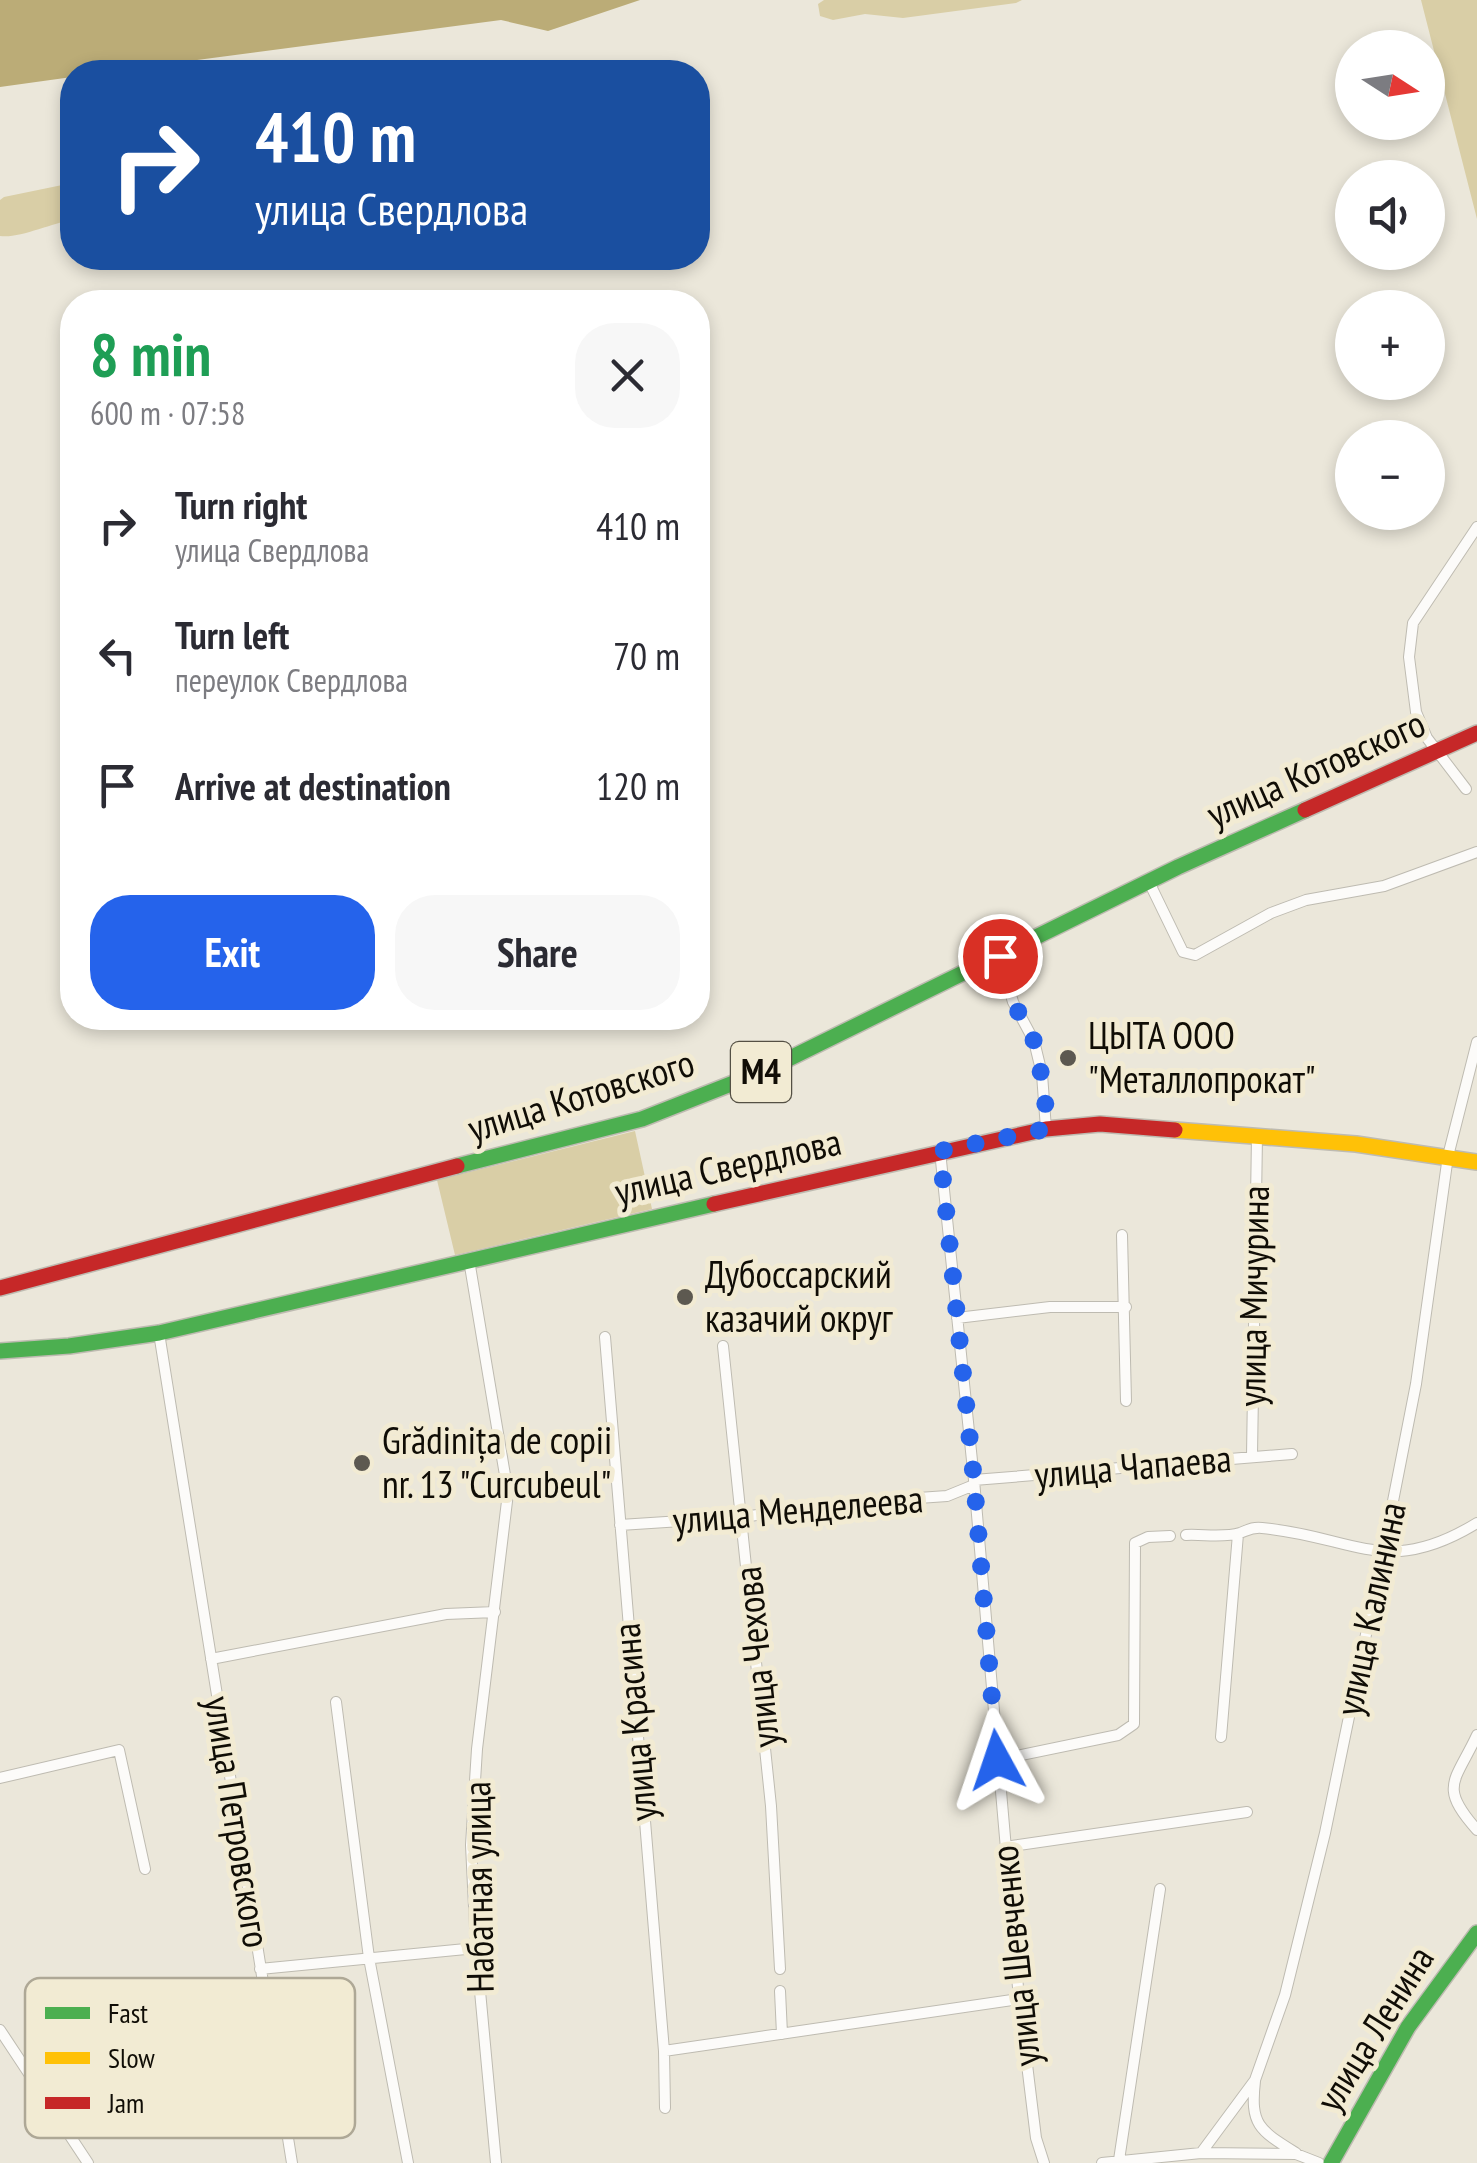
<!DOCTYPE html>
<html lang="en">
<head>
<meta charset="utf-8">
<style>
	:root { --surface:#fff; --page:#f7f7f7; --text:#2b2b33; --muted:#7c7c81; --accent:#2563eb }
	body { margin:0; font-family:"PT Sans Narrow",sans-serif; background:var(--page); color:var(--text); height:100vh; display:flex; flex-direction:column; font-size:38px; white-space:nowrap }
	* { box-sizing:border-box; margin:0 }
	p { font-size:32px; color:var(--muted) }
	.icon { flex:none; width:55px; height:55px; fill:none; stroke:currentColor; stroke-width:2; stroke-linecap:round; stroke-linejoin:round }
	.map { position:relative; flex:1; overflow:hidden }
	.side { position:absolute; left:60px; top:290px; width:650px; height:740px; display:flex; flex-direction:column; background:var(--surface); border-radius:40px; box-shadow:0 5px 15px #0003 }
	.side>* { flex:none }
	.top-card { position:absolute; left:60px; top:60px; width:650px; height:210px; border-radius:40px; box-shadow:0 5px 15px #0003; background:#1a4fa0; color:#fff; overflow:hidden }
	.needle { width:65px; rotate:102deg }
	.tools { position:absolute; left:1335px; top:30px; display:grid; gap:20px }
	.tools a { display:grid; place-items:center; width:110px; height:110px; border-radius:50%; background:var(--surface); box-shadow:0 5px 15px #0003; font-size:50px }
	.pin { position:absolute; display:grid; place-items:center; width:85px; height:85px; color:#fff; margin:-42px; border:5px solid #fff; border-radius:50%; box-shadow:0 2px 10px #0007 }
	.me { position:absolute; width:110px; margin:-55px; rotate:355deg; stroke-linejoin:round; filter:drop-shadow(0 0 8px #0008) }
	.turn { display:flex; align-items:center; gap:35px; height:210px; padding:0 30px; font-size:45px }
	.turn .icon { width:130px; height:130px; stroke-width:2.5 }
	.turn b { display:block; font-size:70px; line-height:85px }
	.round { display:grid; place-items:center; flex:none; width:105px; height:105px; border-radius:40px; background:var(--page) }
	.summary { display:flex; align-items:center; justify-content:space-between; height:170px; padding:0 30px }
	h1 { font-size:60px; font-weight:700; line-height:75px; color:#1e9e55 }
	.cta { display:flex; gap:20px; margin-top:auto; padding:20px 30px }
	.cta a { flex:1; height:115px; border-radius:40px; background:var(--accent); color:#fff; font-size:40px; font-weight:700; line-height:115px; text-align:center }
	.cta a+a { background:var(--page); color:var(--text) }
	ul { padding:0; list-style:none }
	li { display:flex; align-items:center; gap:30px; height:130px; padding:0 30px }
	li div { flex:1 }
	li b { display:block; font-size:38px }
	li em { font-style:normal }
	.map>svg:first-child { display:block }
	.green { fill:#d9cea6 }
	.water { fill:#bbac77 }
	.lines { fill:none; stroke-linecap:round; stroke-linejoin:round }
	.street-casing { stroke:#bebbb1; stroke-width:12 }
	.fast-casing { stroke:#bebbb1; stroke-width:18 }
	.slow-casing { stroke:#bebbb1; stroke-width:18 }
	.jam-casing { stroke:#bebbb1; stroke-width:18 }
	.street { stroke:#fcfbf9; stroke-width:10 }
	.fast { stroke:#4caf50; stroke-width:15 }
	.slow { stroke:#ffc107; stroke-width:15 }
	.jam { stroke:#c62828; stroke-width:15 }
	.route { stroke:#2563eb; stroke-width:18; stroke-dasharray:0 32.4 }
	.poi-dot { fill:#5d5950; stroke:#f2ebd3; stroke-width:4 }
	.labels { text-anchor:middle; stroke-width:10; stroke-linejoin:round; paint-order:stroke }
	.shield { fill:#f2ebd3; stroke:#545044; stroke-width:2.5 }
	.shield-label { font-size:35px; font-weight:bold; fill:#100d06 }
	.street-label { font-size:38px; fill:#100d06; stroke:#f2ebd3 }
	.poi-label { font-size:38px; fill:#100d06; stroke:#f2ebd3; text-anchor:start }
	.key { fill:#f2ebd3; stroke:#aea896; stroke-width:2.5 }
	.key-label { font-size:28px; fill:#100d06 }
</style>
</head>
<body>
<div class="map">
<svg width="1477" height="2163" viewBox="0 0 1477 2163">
	<rect width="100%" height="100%" fill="#ebe7da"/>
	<path class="green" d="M824 0H1022L1016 3 903 18 865 14 833 20 820 16 818 4Z
		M1421 0H1477V219Z
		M72 183V220C52 223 18 239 0 236V200L4 197Z
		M635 1131 652 1209 455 1255 437 1180Z"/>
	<path class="water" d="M0 0H640L548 31 501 20 106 72H72V77L0 87Z"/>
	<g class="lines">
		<defs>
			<path id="street" d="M1466 789 1427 738 1416 712 1409 657 1413 623 1477 527
				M1149 882 1183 952 1195 955 1271 913 1306 900 1384 886 1477 852
				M1000 957 1013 1002 1034 1041 1042 1074 1046 1129
				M940 1151 974 1480 1019 1999 1036 2138 1044 2163
				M1122 1235 1126 1401
				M469 1260 508 1493 477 1749 471 1845 476 1948 496 2163
				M957 1318 1050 1307H1126
				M159 1333 292 2163
				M605 1337 664 2051 665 2108
				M723 1346 771 1806 780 1969
				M1252 1456 1257 1136
				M974 1480 1292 1454
				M620 1525 743 1517 833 1504 947 1496 974 1485
				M1186 1535C1202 1534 1224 1538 1240 1533 1248 1530 1252 1527 1262 1528 1353 1536 1386 1579 1477 1523
				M211 1659 446 1614 495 1612
				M336 1702 369 1958 408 2163
				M1477 1735C1455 1782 1438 1786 1477 1830
				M1221 1737 1238 1534
				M997 1760 1118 1735 1134 1724 1135 1543 1148 1537 1170 1536
				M0 1778 119 1750 145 1869
				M1005 1847 1247 1812
				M260 1969 476 1948
				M780 1991 782 2034
				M0 2030 88 2163
				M664 2051 1019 1999
				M1255 2081C1250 2125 1259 2130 1296 2153
				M1201 2153 1255 2080 1285 1995 1325 1833 1383 1552 1416 1384 1448 1156 1477 1042
				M1119 2160 1160 1889
				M1102 2163 1201 2153 1296 2154 1319 2163"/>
			<path id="fast" d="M457 1166 642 1119 764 1071 1178 867 1305 810
				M0 1351 69 1346 159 1333 714 1204
				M1331 2163 1408 2027 1477 1933"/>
			<path id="slow" d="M1175 1130 1356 1144 1477 1162"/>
			<path id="jam" d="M1305 810 1477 733
				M714 1204 1046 1129 1100 1124 1175 1130
				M0 1288 457 1166"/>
		</defs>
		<use href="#street" class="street-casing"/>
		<use href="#fast" class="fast-casing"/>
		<use href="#slow" class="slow-casing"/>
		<use href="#jam" class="jam-casing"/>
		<use href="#street" class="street"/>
		<use href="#fast" class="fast"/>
		<use href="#slow" class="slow"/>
		<use href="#jam" class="jam"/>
	</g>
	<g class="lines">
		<path class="route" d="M997 1760 974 1480 940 1151 1046 1129 1045 1092 1034 1041 1013 1002 1000 956"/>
	</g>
	<g class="poi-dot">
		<circle cx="1068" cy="1058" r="10"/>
		<circle cx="685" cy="1297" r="10"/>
		<circle cx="362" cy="1463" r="10"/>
	</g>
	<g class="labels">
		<rect class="shield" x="731" y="1042" width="60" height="60" rx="8"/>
		<g class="shield-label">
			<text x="761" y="1084">M4</text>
		</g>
		<g class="street-label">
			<text transform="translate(1316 769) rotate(-24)" y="13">улица Котовского</text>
			<text transform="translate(581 1096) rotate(-17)" y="13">улица Котовского</text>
			<text transform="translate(728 1167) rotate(-13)" y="13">улица Свердлова</text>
			<text transform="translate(1254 1296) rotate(-89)" y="13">улица Мичурина</text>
			<text transform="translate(1133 1467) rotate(-5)" y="13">улица Чапаева</text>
			<text transform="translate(798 1510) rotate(-5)" y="13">улица Менделеева</text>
			<text transform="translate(1371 1609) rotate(-78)" y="13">улица Калинина</text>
			<text transform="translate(757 1657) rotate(-96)" y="13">улица Чехова</text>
			<text transform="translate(635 1722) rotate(-95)" y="13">улица Красина</text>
			<text transform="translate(237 1822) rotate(81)" y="13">улица Петровского</text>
			<text transform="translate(479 1887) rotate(-91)" y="13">Набатная улица</text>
			<text transform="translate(1016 1956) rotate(-96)" y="13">улица Шевченко</text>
			<text transform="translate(1375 2029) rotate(-58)" y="13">улица Ленина</text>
		</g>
		<g class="poi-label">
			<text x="1088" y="1049">ЦЫТА ООО<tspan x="1088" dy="44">"Металлопрокат"</tspan></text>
			<text x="705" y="1288">Дубоссарский<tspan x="705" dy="44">казачий округ</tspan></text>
			<text x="382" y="1454">Grădinița de copii<tspan x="382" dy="44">nr. 13 "Curcubeul"</tspan></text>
		</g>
	</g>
	<rect x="25" y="1978" width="330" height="160" rx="15" class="key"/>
	<rect x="45" y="2007" width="45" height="12" fill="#4caf50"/>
	<rect x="45" y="2052" width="45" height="12" fill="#ffc107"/>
	<rect x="45" y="2097" width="45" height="12" fill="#c62828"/>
	<g class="key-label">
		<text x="108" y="2023">Fast</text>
		<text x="108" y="2068">Slow</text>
		<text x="108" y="2113">Jam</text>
	</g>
</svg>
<div class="tools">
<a><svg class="needle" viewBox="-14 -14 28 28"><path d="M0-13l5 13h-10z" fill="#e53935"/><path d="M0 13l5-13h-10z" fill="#7c7c81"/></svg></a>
<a><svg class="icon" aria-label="sound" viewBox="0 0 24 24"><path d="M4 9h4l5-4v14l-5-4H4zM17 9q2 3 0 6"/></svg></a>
<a>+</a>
<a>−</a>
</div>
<div class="pin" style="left:1000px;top:956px;background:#d93025"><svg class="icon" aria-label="arrive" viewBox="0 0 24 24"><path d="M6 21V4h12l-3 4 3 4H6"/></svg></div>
<svg class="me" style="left:997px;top:1760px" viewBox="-20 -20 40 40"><path d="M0-17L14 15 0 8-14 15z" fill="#2563eb" stroke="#fff" stroke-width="4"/></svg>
<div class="top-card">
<div class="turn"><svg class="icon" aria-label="right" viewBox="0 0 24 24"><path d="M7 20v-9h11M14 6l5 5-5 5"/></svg><div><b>410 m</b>улица Свердлова</div></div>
</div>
<section class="side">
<div class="summary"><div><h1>8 min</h1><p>600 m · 07:58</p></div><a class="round"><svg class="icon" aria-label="close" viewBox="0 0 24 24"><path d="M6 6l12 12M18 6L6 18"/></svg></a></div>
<ul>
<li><svg class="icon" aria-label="right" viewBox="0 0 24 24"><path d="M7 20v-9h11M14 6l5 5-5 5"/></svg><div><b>Turn right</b><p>улица Свердлова</p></div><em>410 m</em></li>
<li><svg class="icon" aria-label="left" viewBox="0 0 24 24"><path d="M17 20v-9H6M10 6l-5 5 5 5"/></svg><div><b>Turn left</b><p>переулок Свердлова</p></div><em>70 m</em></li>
<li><svg class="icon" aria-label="arrive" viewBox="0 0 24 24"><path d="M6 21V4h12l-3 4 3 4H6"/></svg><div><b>Arrive at destination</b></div><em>120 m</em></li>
</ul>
<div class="cta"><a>Exit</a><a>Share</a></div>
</section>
</div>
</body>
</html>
